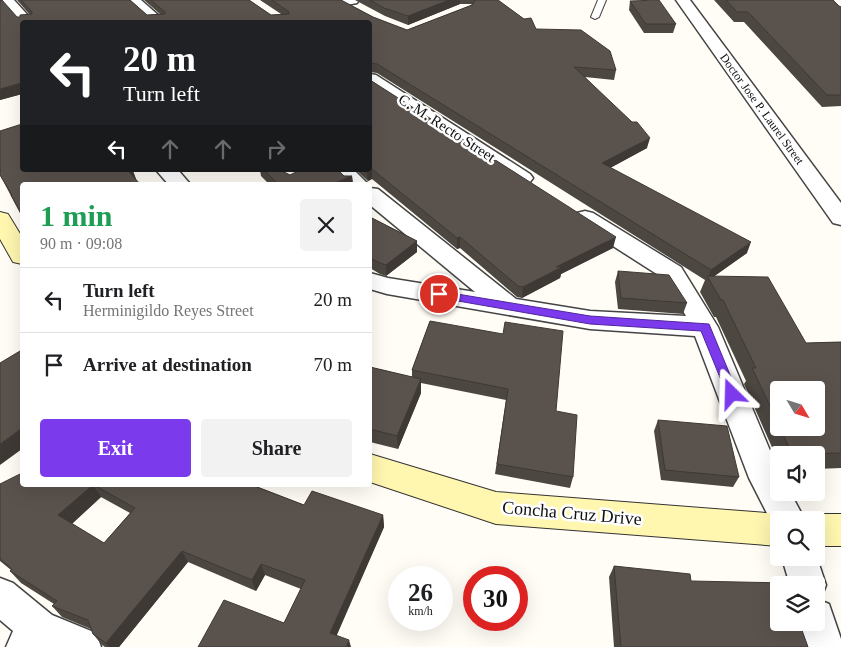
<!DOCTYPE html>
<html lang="en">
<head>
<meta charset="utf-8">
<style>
	:root { --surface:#fff; --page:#f2f2f2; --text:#202124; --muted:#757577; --line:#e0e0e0; --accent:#7c3aed }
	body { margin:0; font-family:Georgia,serif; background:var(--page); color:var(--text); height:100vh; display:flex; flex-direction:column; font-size:19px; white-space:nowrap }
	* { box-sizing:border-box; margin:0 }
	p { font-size:16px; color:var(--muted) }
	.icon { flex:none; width:28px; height:28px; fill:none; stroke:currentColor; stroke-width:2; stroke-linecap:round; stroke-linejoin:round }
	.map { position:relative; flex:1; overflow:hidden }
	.sheet { position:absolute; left:20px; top:182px; width:352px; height:305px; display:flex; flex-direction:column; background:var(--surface); border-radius:5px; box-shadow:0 5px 20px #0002 }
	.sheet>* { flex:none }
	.top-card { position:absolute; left:20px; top:20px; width:352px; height:152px; border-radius:5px; box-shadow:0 5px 20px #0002; background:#202124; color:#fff; overflow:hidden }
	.needle { width:32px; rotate:128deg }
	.buttons { position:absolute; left:770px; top:381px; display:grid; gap:10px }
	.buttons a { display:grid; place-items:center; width:55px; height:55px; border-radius:5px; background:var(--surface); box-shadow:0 5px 20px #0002; font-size:25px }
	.speed { position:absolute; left:388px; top:566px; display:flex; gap:10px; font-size:25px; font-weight:700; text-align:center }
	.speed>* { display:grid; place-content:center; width:65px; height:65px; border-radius:50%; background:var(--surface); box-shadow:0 5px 20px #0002; line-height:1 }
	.speed small { font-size:12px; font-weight:400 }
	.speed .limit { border:8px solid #d22; background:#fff; color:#111 }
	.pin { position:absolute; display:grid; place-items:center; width:42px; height:42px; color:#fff; margin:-21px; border:2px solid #fff; border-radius:50%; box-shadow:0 1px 5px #0007 }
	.me { position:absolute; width:55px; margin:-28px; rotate:338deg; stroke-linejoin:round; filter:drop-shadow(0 0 4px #0008) }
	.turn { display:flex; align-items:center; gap:18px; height:105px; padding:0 20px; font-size:22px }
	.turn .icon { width:65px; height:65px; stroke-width:2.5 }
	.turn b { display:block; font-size:35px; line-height:42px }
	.lanes { display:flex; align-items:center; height:48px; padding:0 20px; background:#0003; justify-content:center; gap:25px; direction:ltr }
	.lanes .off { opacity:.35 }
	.round { display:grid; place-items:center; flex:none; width:52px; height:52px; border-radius:5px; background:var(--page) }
	.overview { display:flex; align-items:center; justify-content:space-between; height:85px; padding:0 20px }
	h1 { font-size:30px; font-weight:800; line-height:38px; color:#1e9e55 }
	.button { display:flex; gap:10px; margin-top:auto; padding:10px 20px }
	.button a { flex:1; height:58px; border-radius:5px; background:var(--accent); color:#fff; font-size:20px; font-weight:800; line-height:58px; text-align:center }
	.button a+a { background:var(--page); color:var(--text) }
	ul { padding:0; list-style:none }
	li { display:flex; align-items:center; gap:15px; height:65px; padding:0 20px; border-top:1px solid var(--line) }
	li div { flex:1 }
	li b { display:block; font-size:19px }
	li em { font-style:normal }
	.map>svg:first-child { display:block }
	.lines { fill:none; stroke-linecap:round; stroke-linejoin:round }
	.lane-casing { stroke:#444; stroke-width:2 }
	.street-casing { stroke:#444; stroke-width:3 }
	.secondary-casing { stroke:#333; stroke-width:2 }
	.lane { fill:#fff; fill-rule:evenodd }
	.street { fill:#fff; fill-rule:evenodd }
	.secondary { fill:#fff6b0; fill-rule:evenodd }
	.wall { fill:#4d4742; fill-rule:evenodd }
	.shaded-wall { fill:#3f3936 }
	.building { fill:#5a524d; stroke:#3f3936 }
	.route { fill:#7c3aed; stroke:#51269a }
	.labels { text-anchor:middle; stroke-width:5; stroke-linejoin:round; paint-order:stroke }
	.far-street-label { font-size:12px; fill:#111; stroke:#fff }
	.street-label { font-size:15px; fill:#111; stroke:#fff }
	.near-street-label { font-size:18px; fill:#111; stroke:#fff }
</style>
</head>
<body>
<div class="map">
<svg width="841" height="647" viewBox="0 0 841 647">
	<rect width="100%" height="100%" fill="#fffdf5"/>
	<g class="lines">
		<defs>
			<path id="lane" d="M598 0H606L599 17 595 19 591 17Z"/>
			<path id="street" d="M0 0H14L34 22H22V25Z
				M125 0H141L166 22H151Z
				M316 0H359L357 3 336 7 318 3Z
				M676 0H690L841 203V225L833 223Z
				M370 74 376 75 530 174 533 178 530 182 523 184 516 182 370 87Z
				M156 170H178L191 185H169Z
				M331 170H354L369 185H346Z
				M370 188 378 189 516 299 590 311 686 316 663 278 577 223 574 218 577 213 585 211 593 213 681 267 718 327 779 472V492H790L805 520H779V532L776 531 749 478 695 336 590 329 387 294 370 289V273L388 278 475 292 370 205Z
				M816 555 826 585 821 598 817 599 829 604 841 639V647H805L799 622H816V585H790L782 558H816Z
				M0 578 13 583 52 615 96 633 101 647H6L13 631 0 620Z"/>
			<path id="secondary" d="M0 212 8 214 22 237V264L13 262 0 239Z
				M370 454 496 492 779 514 792 520H779V546L496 524 370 482Z
				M816 514H841V546H816V520H803Z"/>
		</defs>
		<use href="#lane" class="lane-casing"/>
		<use href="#street" class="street-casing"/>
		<use href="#secondary" class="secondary-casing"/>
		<use href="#lane" class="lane"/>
		<use href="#street" class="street"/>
		<use href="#secondary" class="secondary"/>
	</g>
	<path class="wall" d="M17 0H130L147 15 160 14 144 0H249L271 15 281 14 260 0H341L373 17 407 30 472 5 471 4H460L408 25 385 16 355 0H498L536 29 616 70 614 80 585 77 647 148 610 168 747 253 714 276 806 343 841 342V468L816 469V455H779V463L744 384 746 381 716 317H714L700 292 705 280 377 73 370 72V22H22V94L0 100 17 17H20L30 15ZM779 390 816 428H779Z
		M714 0H833L839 6 841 7V106L822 107 744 22H734Z
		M630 1 676 24 673 33H644L629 10Z
		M370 80 613 248 561 274 560 278 522 298 517 297 460 248 457 249 372 179 368 181 356 170H370Z
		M0 131 133 171 136 179 22 185V217L0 175Z
		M260 170H280L290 175 352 176 353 185H270L261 176Z
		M370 217 417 241V252L386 276 380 274 370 268Z
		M618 271 687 303 683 314 618 309 615 282Z
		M430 321 556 411 573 477 570 488 495 474 506 400 421 383V393L398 449 370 442V367L412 377V370Z
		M658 420 739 477 733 487 661 480 654 431Z
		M0 484 252 485 304 505 383 515 384 527 336 635 284 623 301 589 265 575 256 591 188 562 119 647H105L102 645 93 634 91 629 62 617 52 606 54 604 21 583 10 571 11 570 0 561ZM101 497 130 513 104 543 72 524Z
		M614 566 691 581 808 647H614L609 577Z"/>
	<path class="shaded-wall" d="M449 0H460V4L408 25V16Z
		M22 83V94L0 100V89Z
		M650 138 647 148 599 174 602 163Z
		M370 169H372V179L368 181 367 171Z
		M133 171 137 182 129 172Z
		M352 176 353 185H330Z
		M460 237V248L457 249V238Z
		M616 237 613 248 561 274 560 278 522 298 523 287 556 267Z
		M417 241V252L386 276V265Z
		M751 242 747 253 709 280 708 278 711 270Z
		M421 379V393L398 449 397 436Z
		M22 428V449L0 465V444Z
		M93 485 101 497 67 528 58 515Z
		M383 515 384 527 333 644 330 633Z
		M182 551 188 562 119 647H109L106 643Z
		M261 564 265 575 256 591 252 580Z
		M349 640 351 647H346Z"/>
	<path class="building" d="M0 0H2L17 17H20V15L32 14V12L21 0H130L147 15 165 14V12L151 0H249L271 15 289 14V12L272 0H341L373 17 407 30 472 5 475 1 474 0H498L524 19 531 18 536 29 581 30 610 51 616 70 574 67 632 122H637L650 138 602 163 751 242 711 270 377 64 370 63V22H22V83L0 89Z
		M370 0H449L408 16 384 8Z
		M659 0 676 24H646L630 1Z
		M726 0H833L839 6 841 7V95H827L748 12H737Z
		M370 80 616 237 556 267H562L523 287 518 286 460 237 457 238 372 169H370Z
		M22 124V170H132L133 171 129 172 141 185H22V215L11 195H12L0 175V171L1 170 0 169V131Z
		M264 170H280L290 175 300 170H338L344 176H352L330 185H279Z
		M370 217 417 241 386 265 380 263 370 258Z
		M618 271 669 275 687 303 621 298Z
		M707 276 768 277 806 343 841 342V453L792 454 780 428H816V390H779V425L752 368H756L723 300H721Z
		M430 321 503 334 505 322 563 331 556 411 577 415 573 477 497 464 508 389 412 370Z
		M20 351 22 353V428L0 444V363Z
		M370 367 421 379 397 436 370 429Z
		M658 420 727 426 739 477 665 470Z
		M22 473V485H93L58 515 104 543 135 508 94 485H252L304 505 312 491 383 515 330 633 349 640 346 647H198L224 600 284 623 305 580 261 564 252 580 182 551 106 643 93 634 88 620 52 606 57 601 10 571 12 569 0 559V484Z
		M614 566 690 574 691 581 786 583V585H779V622H799L808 647H621Z"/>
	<path class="route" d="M439 291 590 316 709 324 738 394 736 397H728L701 331 590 324 435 297 433 294Z"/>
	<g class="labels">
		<g class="far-street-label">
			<text transform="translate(762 109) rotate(54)" y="4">Doctor Jose P. Laurel Street</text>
		</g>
		<g class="street-label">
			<text transform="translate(447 128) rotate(33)" y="5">C. M. Recto Street</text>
		</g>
		<g class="near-street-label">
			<text transform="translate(572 513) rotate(5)" y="6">Concha Cruz Drive</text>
		</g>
	</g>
</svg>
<div class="buttons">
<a><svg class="needle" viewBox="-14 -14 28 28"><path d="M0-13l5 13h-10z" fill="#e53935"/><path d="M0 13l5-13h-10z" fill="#757577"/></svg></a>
<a><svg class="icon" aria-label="sound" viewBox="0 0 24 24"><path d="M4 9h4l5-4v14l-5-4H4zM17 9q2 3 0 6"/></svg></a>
<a><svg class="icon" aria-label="search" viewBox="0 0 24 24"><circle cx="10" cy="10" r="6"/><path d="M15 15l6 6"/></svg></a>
<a><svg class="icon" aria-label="layers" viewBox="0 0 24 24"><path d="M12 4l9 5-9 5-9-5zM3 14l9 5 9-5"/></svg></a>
</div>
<div class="speed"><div>26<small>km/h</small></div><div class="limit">30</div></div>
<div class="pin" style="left:439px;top:294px;background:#d93025"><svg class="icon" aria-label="arrive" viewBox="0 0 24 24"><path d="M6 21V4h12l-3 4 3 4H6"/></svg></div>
<svg class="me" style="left:732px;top:394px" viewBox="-20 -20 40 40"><path d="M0-17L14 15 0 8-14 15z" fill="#7c3aed" stroke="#fff" stroke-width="4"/></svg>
<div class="top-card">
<div class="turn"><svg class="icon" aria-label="left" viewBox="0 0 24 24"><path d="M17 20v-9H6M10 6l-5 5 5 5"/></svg><div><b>20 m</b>Turn left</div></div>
<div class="lanes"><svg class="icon" aria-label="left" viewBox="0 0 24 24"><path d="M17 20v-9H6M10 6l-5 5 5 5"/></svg><svg class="icon off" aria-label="ahead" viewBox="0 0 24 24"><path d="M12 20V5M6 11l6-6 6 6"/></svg><svg class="icon off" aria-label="ahead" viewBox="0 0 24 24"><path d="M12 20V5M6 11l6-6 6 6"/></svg><svg class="icon off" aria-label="right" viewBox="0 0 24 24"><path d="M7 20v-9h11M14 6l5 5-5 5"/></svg></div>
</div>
<section class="sheet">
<div class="overview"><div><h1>1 min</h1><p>90 m · 09:08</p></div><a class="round"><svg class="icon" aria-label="close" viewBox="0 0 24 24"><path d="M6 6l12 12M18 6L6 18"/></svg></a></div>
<ul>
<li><svg class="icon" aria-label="left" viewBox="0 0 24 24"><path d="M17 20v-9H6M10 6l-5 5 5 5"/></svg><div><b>Turn left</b><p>Herminigildo Reyes Street</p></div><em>20 m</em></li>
<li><svg class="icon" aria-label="arrive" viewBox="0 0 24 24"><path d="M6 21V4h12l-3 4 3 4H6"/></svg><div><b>Arrive at destination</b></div><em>70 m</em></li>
</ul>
<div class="button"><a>Exit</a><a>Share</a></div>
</section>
</div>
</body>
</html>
